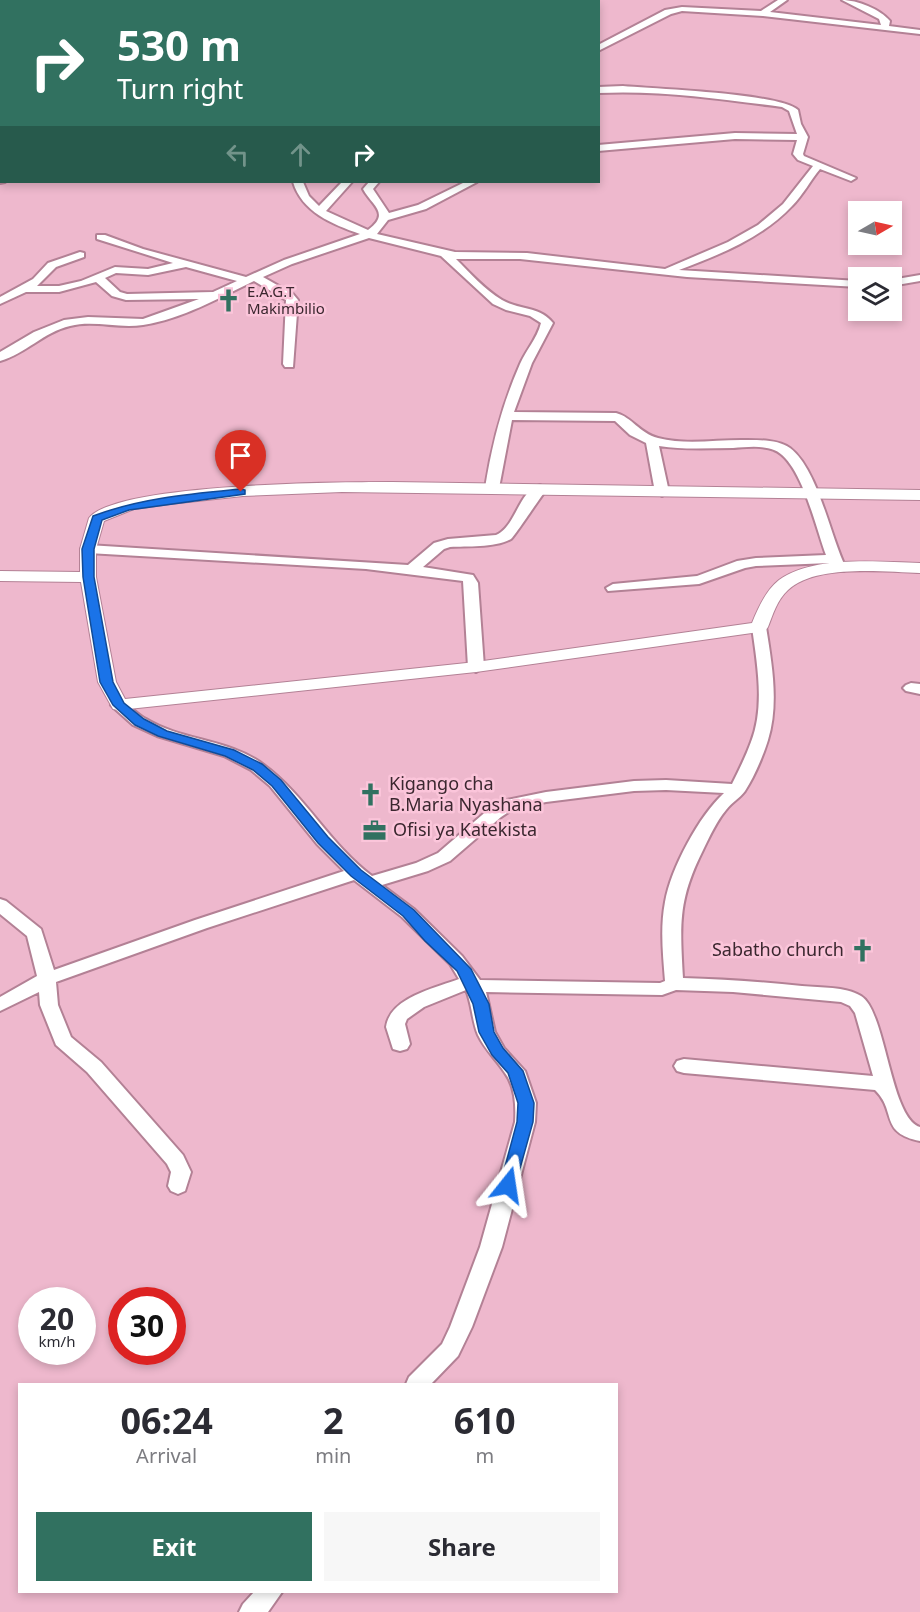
<!DOCTYPE html>
<html lang="en">
<head>
<meta charset="utf-8">
<style>
	:root { --surface:#fff; --page:#f7f7f7; --text:#2b2b33; --muted:#7c7c81; --accent:#317160 }
	body { margin:0; font-family:"Noto Sans",sans-serif; background:var(--page); color:var(--text); height:100vh; display:flex; flex-direction:column; font-size:22px; white-space:nowrap }
	* { box-sizing:border-box; margin:0 }
	p { font-size:20px; color:var(--muted) }
	.icon { flex:none; width:33px; height:33px; fill:none; stroke:currentColor; stroke-width:2; stroke-linecap:round; stroke-linejoin:round }
	.map { position:relative; flex:1; overflow:hidden }
	.sheet { position:absolute; left:18px; top:1383px; width:600px; height:210px; display:flex; flex-direction:column; background:var(--surface); border-radius:0px; box-shadow:0 3px 9px #0003 }
	.sheet>* { flex:none }
	.top-card { position:absolute; left:0px; top:0px; width:600px; height:183px; box-shadow:0 3px 9px #0003; background:#317160; color:#fff; overflow:hidden }
	.needle { width:39px; rotate:81deg }
	.controls { position:absolute; left:848px; top:201px; display:grid; gap:12px }
	.controls a { display:grid; place-items:center; width:54px; height:54px; border-radius:0px; background:var(--surface); box-shadow:0 3px 9px #0003; font-size:30px }
	.speed { position:absolute; left:18px; top:1287px; display:flex; gap:12px; font-size:30px; font-weight:700; text-align:center }
	.speed>* { display:grid; place-content:center; width:78px; height:78px; border-radius:50%; background:var(--surface); box-shadow:0 3px 9px #0003; line-height:1 }
	.speed small { font-size:15px; font-weight:400 }
	.speed .limit { border:9px solid #d22; background:#fff; color:#111 }
	.pin { position:absolute; display:grid; place-items:center; width:51px; height:51px; color:#fff; margin:-62px -26px; border-radius:50% 50% 50% 0; rotate:-45deg; box-shadow:0 0 6px #0007 }
	.pin .icon { rotate:45deg }
	.me { position:absolute; width:66px; margin:-33px; rotate:15deg; stroke-linejoin:round; filter:drop-shadow(0 0 4px #0008) }
	.turn { display:flex; align-items:center; gap:21px; height:126px; padding:0 18px; font-size:27px }
	.turn .icon { width:78px; height:78px; stroke-width:2.5 }
	.turn b { display:block; font-size:42px; line-height:51px }
	.lanes { display:flex; align-items:center; height:57px; padding:0 18px; background:#0003; justify-content:center; gap:30px; direction:ltr }
	.lanes .off { opacity:.35 }
	.eta { display:flex; justify-content:space-evenly; align-items:center; height:102px; text-align:center }
	.eta b { font-size:36px; font-weight:700; line-height:42px }
	.action { display:flex; gap:12px; margin-top:auto; padding:12px 18px }
	.action a { flex:1; height:69px; border-radius:0px; background:var(--accent); color:#fff; font-size:24px; font-weight:700; line-height:69px; text-align:center }
	.action a+a { background:var(--page); color:var(--text) }
	.map>svg:first-child { display:block }
	.lines { fill:none; stroke-linecap:round; stroke-linejoin:round }
	.minor-casing { stroke:#b38195; stroke-width:4 }
	.tertiary-casing { stroke:#b38195; stroke-width:2 }
	.minor { fill:#fff; fill-rule:evenodd }
	.tertiary { fill:#fff; fill-rule:evenodd }
	.route { fill:#1a73e8; stroke:#114b97; stroke-width:1.5 }
	.labels { text-anchor:middle; stroke-width:5; stroke-linejoin:round; paint-order:stroke }
	.far-poi-label { font-size:15px; fill:#3b272f; stroke:#fbc5da; text-anchor:start }
	.poi-label { font-size:18px; fill:#3b272f; stroke:#fbc5da; text-anchor:start }
</style>
</head>
<body>
<div class="map">
<svg width="920" height="1612" viewBox="0 0 920 1612">
	<rect width="100%" height="100%" fill="#eeb8cd"/>
	<g class="lines">
		<defs>
			<path id="minor" d="M25 0H33L35 2H26Z
				M156 0H164L155 2Z
				M240 0H249L238 2Z
				M308 0H318L306 2Z
				M778 0H787L770 12 881 25 879 19 842 0C857 0 880 9 890 21L889 26 920 30V34L763 16 682 11 671 14 598 51V45L665 10 682 7 761 11Z
				M0 13H2L0 18Z
				M623 86C655 89 779 93 798 110L801 124 808 137 803 154 804 156 856 178 851 181 820 169C810 181 803 195 792 206 762 238 719 255 679 270L858 281V287L687 277 520 259H456C470 273 484 289 502 300 519 310 540 306 553 323L532 363 514 412 616 413C632 417 639 433 658 438 685 445 714 440 741 440 756 440 778 439 790 448 818 469 830 536 846 568L844 571H834L830 563 756 566 745 568 699 584 608 591 606 588 613 584 697 576 737 561 756 558 826 555C816 529 801 460 774 450 762 445 746 447 733 448 708 448 684 450 659 446L669 492 662 496 655 492 646 443 630 435 615 421 512 420 499 488 497 491H487L485 488C492 444 502 405 520 364 526 350 537 339 541 323L530 316 506 310 493 304 441 256 369 238 292 264 263 277 293 294 298 300 293 367H285L283 364 286 300 254 281C219 298 182 319 143 325 119 329 94 320 70 326 44 332 25 354 0 361V352L34 332 64 320 88 317 143 319 199 299 126 300 112 296 96 282 59 292H26L0 304V297L33 279 48 263 80 252 84 253V257L56 267 37 286H59L81 281 115 267 148 269 173 263 97 239V235H105L143 249 246 277 284 260 360 234C332 224 302 212 293 182H303L309 196 319 206 342 182H352L326 211 368 230C391 213 372 206 363 189L369 182H379L373 189 389 213 418 205 465 182H477L426 209 388 220 377 234 455 252 527 253 665 269 728 242 758 225 783 204 813 166 798 160 793 154 797 140 735 139 598 151V145L735 133 797 134 789 111 782 107C721 99 660 90 598 93V87ZM186 267 237 281 213 292 127 294 120 292 105 278 116 273 148 275Z
				M2 141V147L0 148V142Z
				M0 163H2V170L0 169Z
				M2 176V182H5L0 183Z
				M920 275V281L891 286V280Z
				M540 485 547 489C541 496 514 537 511 539 495 548 467 546 450 547L444 549 423 567 473 575 478 583 484 667 476 672 468 667 463 581 366 569 88 553 81 549 88 545 408 565 434 543 448 539 496 535C516 527 518 491 540 485Z
				M759 623 766 627C772 664 779 704 768 740 763 756 754 777 745 791 740 798 731 803 726 810 716 822 710 836 703 850 678 900 680 923 683 978 723 979 763 982 802 986 822 988 844 986 861 996 886 1011 890 1118 920 1127V1141C879 1133 897 1111 875 1090L684 1073 677 1071 674 1066 677 1061 684 1059 873 1076 855 1013 850 1006 841 1002 733 992 676 990 662 995 486 992 495 1032 504 1048 525 1071 536 1103 535 1122 502 1247 472 1327 458 1356 431 1384H406L409 1377 442 1344 450 1327 480 1247 515 1122C516 1106 515 1086 505 1073 496 1059 485 1050 478 1035 472 1021 472 1004 466 990L424 1007 407 1019 405 1024 410 1044 407 1049 400 1051 393 1049 386 1027C390 997 436 988 459 979L450 964 402 917 354 880 207 928 56 982 58 1005 71 1037 101 1062 183 1155 191 1172 185 1191 178 1194 171 1191 168 1186 171 1172 167 1164 87 1072 56 1045 40 1005 39 992 0 1011V997L37 976 27 936 0 914V899L6 901 41 929 54 970 195 920 344 871 317 844 270 786 251 770 224 756 157 736 133 725 114 708 111 705 114 702H124C131 707 138 715 146 719 182 741 230 739 264 765 305 795 330 845 372 876L416 863 438 853 489 809 502 801 546 792 634 781 666 780 732 784C739 770 746 756 751 742 765 706 757 664 752 627ZM666 790 724 793C699 816 671 868 665 902 660 928 663 955 665 981L660 983 480 980 462 956 414 909 382 885 428 871 450 861 501 817 513 809 546 802 634 791Z
				M911 683 920 684V694L906 691 903 688 906 685Z
				M254 1592H282L268 1612H239L243 1604Z"/>
			<path id="tertiary" d="M392 482 920 490V500L342 492 243 496 170 504 134 509 104 521 96 549V577L116 682 125 699 476 662 752 623C758 608 766 590 779 580 814 555 879 562 920 563V573C884 572 816 564 788 590 777 600 773 614 768 627L765 631 759 632 476 672 119 710 113 709 98 682 81 582 0 581V571L80 572V549L89 518C116 483 342 482 392 482Z"/>
		</defs>
		<use href="#minor" class="minor-casing"/>
		<use href="#tertiary" class="tertiary-casing"/>
		<use href="#minor" class="minor"/>
		<use href="#tertiary" class="tertiary"/>
	</g>
	<path class="route" d="M241 489 245 490V494L129 510 102 520 94 549V577L113 682 124 703 144 719 167 731 234 750 262 764 281 780 328 837 361 870 414 910 471 969 489 1004 494 1032 503 1048 523 1071 534 1103 533 1122 514 1190 508 1192 502 1190 500 1185 517 1122 518 1103 508 1073 492 1055 479 1032 473 1004 457 971 425 941 403 916 351 876 318 843 272 786 253 770 225 756 158 736 135 725 113 705 100 682 83 577 82 549 93 516C141 498 190 494 241 489Z"/>
	<defs>
		<symbol id="church-bare" viewBox="-9 -9 18 18"><path d="M-1.2-6h2.4v3.5h3.3v2.4h-3.3V6h-2.4V-.1h-3.3v-2.4h3.3Z" fill="#317160" stroke="#fbc5da" stroke-width="2.5" paint-order="stroke"/></symbol>
		<symbol id="office-bare" viewBox="-9 -9 18 18"><path d="M-6-3h4V-5.5h4V-3h4V5H-6ZM-1-4.5V-3h2v-1.5ZM-6 0V1H6V0Z" fill="#317160" stroke="#fbc5da" stroke-width="2.5" paint-order="stroke"/></symbol>
	</defs>
	<g fill-rule="evenodd">
		<use href="#church-bare" x="212" y="284" width="33" height="33"/>
		<use href="#church-bare" x="354" y="778" width="33" height="33"/>
		<use href="#office-bare" x="358" y="814" width="33" height="33"/>
		<use href="#church-bare" x="846" y="934" width="33" height="33"/>
	</g>
	<g class="labels">
		<g class="far-poi-label">
			<text x="247" y="297">E.A.G.T<tspan x="247" dy="17">Makimbilio</tspan></text>
		</g>
		<g class="poi-label">
			<text x="389" y="790">Kigango cha<tspan x="389" dy="21">B.Maria Nyashana</tspan></text>
			<text x="393" y="836">Ofisi ya Katekista</text>
			<text x="844" y="956" text-anchor="end">Sabatho church</text>
		</g>
	</g>
</svg>
<div class="controls">
<a><svg class="needle" viewBox="-14 -14 28 28"><path d="M0-13l5 13h-10z" fill="#e53935"/><path d="M0 13l5-13h-10z" fill="#7c7c81"/></svg></a>
<a><svg class="icon" aria-label="layers" viewBox="0 0 24 24"><path d="M12 4l9 5-9 5-9-5zM3 14l9 5 9-5"/></svg></a>
</div>
<div class="speed"><div>20<small>km/h</small></div><div class="limit">30</div></div>
<div class="pin" style="left:241px;top:492px;background:#d93025"><svg class="icon" aria-label="arrive" viewBox="0 0 24 24"><path d="M6 21V4h12l-3 4 3 4H6"/></svg></div>
<svg class="me" style="left:508px;top:1185px" viewBox="-20 -20 40 40"><path d="M0-17L14 15 0 8-14 15z" fill="#1a73e8" stroke="#fff" stroke-width="4"/></svg>
<div class="top-card">
<div class="turn"><svg class="icon" aria-label="right" viewBox="0 0 24 24"><path d="M7 20v-9h11M14 6l5 5-5 5"/></svg><div><b>530 m</b>Turn right</div></div>
<div class="lanes"><svg class="icon off" aria-label="left" viewBox="0 0 24 24"><path d="M17 20v-9H6M10 6l-5 5 5 5"/></svg><svg class="icon off" aria-label="ahead" viewBox="0 0 24 24"><path d="M12 20V5M6 11l6-6 6 6"/></svg><svg class="icon" aria-label="right" viewBox="0 0 24 24"><path d="M7 20v-9h11M14 6l5 5-5 5"/></svg></div>
</div>
<section class="sheet">
<div class="eta">
<div><b>06:24</b><p>Arrival</p></div>
<div><b>2</b><p>min</p></div>
<div><b>610</b><p>m</p></div>
</div>
<div class="action"><a>Exit</a><a>Share</a></div>
</section>
</div>
</body>
</html>
